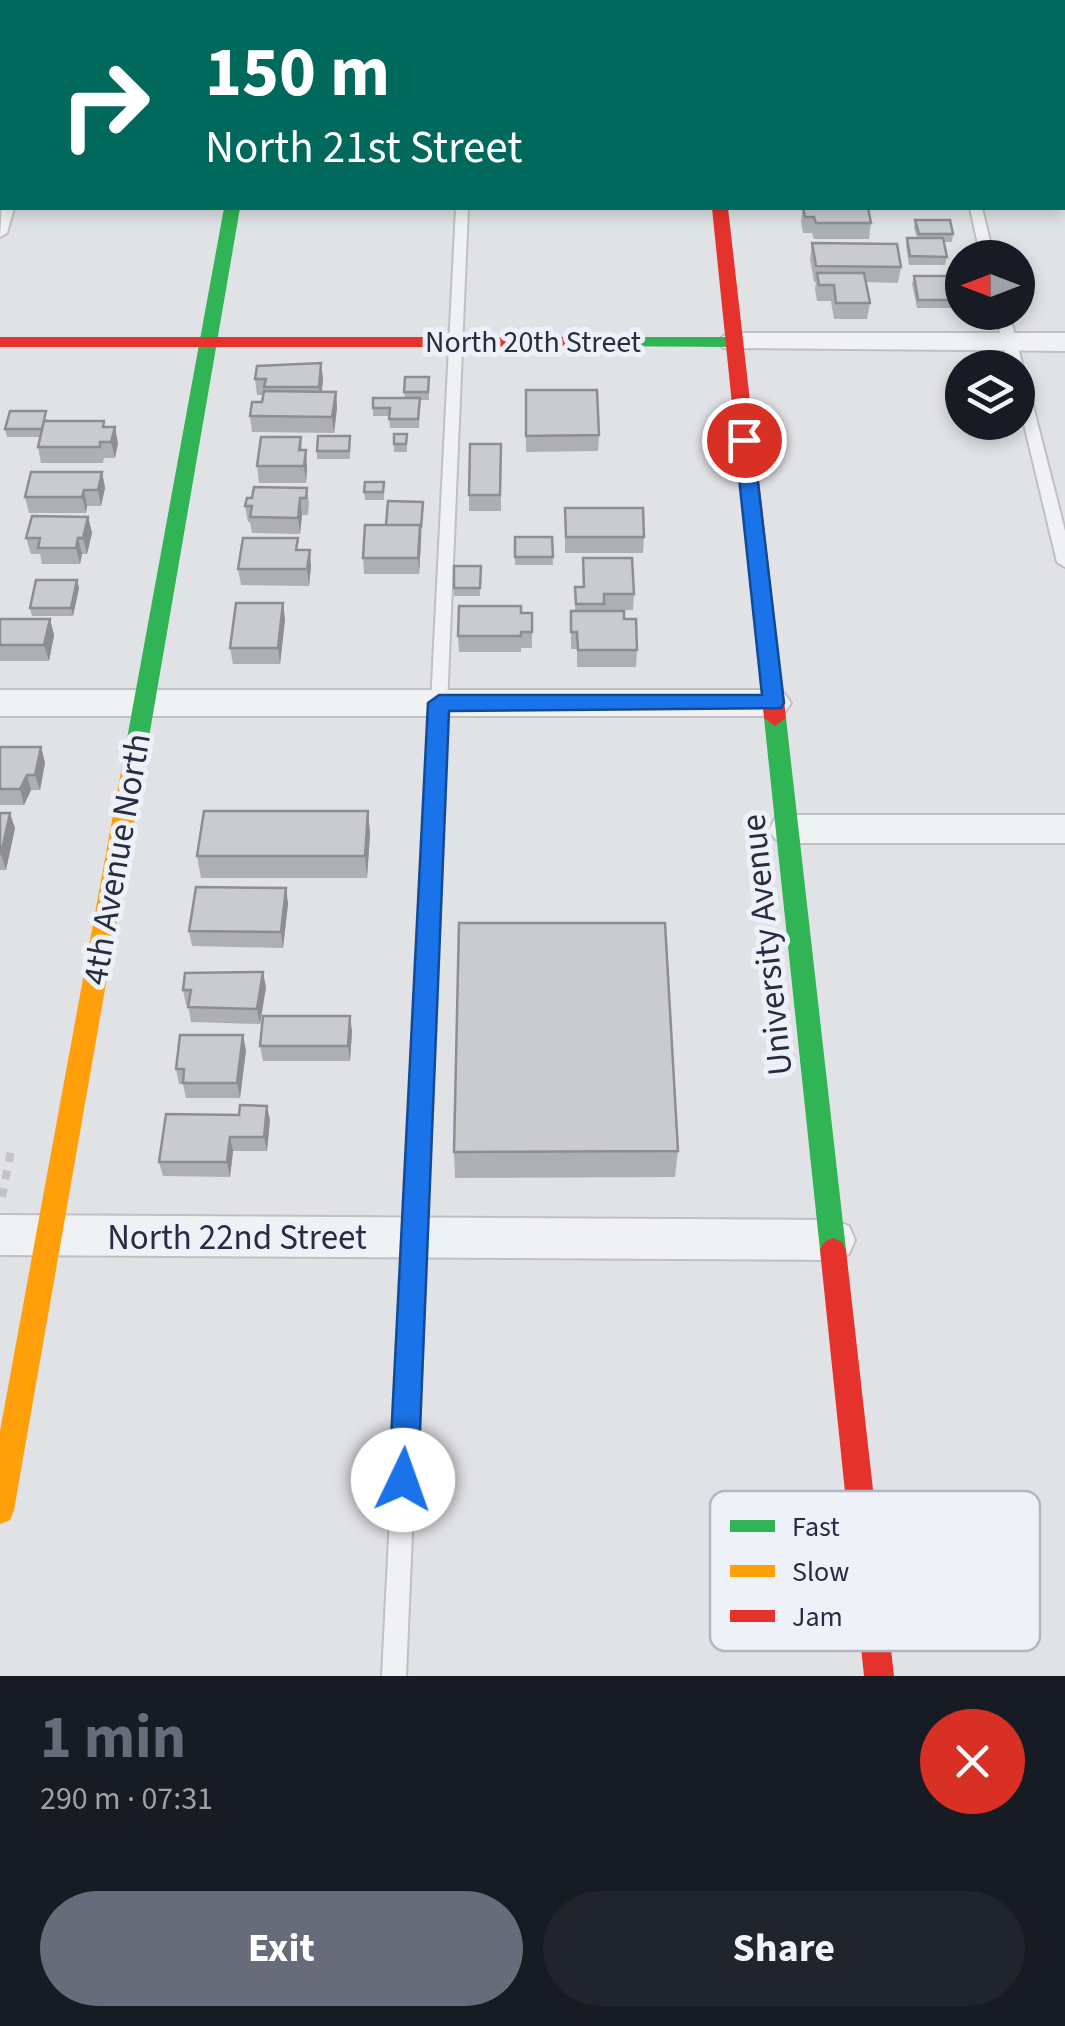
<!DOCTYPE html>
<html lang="en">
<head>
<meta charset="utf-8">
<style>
	:root { --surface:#171b24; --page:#20242c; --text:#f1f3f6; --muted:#9ea1a6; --accent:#676c7b }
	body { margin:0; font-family:"Source Sans 3",sans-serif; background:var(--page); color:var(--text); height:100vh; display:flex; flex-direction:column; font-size:38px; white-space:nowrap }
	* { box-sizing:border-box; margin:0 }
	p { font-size:32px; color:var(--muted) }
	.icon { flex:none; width:55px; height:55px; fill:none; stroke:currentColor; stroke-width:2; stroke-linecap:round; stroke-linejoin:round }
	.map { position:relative; height:1676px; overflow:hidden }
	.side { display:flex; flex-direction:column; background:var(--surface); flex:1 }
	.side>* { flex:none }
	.banner { position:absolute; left:0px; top:0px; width:1065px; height:210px; box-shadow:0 5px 15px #0003; background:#00695c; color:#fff; overflow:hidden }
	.needle { width:65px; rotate:270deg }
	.buttons { position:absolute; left:945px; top:240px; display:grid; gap:20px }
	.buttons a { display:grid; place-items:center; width:90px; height:90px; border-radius:50%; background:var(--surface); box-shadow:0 5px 15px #0003; font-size:50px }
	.pin { position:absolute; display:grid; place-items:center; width:85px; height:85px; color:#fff; margin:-42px; border:5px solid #fff; border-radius:50%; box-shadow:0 2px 10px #0007 }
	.me { position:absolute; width:110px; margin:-55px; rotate:3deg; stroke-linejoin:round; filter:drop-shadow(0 0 8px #0008) }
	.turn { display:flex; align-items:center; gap:35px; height:210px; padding:0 40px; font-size:45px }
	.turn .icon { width:130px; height:130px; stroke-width:2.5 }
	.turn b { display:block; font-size:70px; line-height:85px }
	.round { display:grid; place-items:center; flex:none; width:105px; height:105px; border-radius:52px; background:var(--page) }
	.head { display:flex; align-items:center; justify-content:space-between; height:170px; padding:0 40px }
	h1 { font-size:60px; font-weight:700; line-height:75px; color:var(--accent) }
	.cta { display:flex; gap:20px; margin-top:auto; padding:20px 40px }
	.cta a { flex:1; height:115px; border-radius:60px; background:var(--accent); color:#fff; font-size:40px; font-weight:700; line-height:115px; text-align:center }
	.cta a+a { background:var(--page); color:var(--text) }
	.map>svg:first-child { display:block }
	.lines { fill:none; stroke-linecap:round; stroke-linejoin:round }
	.lane-casing { stroke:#bfc0c4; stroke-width:4 }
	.street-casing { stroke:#bfc0c4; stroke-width:4 }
	.path { stroke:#c2c3c8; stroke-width:8; stroke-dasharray:9 9; stroke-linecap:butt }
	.lane { fill:#f0f1f3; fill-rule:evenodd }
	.street { fill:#f0f1f3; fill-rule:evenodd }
	.fast { fill:#30b455; fill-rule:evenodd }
	.slow { fill:#ff9f0a; fill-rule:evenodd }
	.jam { fill:#e5322d; fill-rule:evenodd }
	.wall { fill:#adafb2 }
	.shaded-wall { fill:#8d8e91 }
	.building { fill:#c9cbcf; stroke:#8d8e91; stroke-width:2.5 }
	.route { fill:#1a73e8; stroke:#114b97; stroke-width:2.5 }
	.labels { text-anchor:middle; stroke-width:10; stroke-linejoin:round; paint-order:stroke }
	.far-street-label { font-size:30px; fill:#262d42; stroke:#eef1f7 }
	.street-label { font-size:35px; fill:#262d42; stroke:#eef1f7 }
	.key { fill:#eef1f7; stroke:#b2b6c1; stroke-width:2.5 }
	.key-label { font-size:28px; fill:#262d42 }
</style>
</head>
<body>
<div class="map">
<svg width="1065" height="1676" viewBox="0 0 1065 1676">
	<rect width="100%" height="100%" fill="#e1e2e6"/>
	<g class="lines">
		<defs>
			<path id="lane" d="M466 0H478V2H467Z
				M918 0H930V2H919Z
				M2 207 14 208 7 233 0 237Z
				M456 208H468L406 1676H382Z
				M970 208H982L994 258H981Z
				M995 312H1009L1065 531V567L1057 562 1018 399V368H1009Z"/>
			<path id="street" d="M257 0H281V2H257Z
				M0 73H2V89H0Z
				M1062 75H1065V91H1062Z
				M733 333H1065V351L723 348 718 342 723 336Z
				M0 690H773L785 694 791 703 785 712 773 716H0Z
				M788 815H1065V843H788L775 839 769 829 775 819Z
				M0 1215 833 1220 849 1226 855 1240 849 1254 833 1260 0 1255Z"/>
		</defs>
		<use href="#lane" class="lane-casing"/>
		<use href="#street" class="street-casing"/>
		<path class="path" d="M2 1197 11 1150"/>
		<use href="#lane" class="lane"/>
		<use href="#street" class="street"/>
		<path class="fast" d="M224 208H240L144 766 133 774 122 766Z
			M593 337H733L742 342 733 347 587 346 584 342Z
			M775 710 786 718 846 1250 842 1258 833 1262 824 1258 820 1250 764 718Z"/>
		<path class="slow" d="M692 0H706V2H692Z
			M133 758 144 766 14 1510 10 1520 0 1524V1431L122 766Z"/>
		<path class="jam" d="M712 208H728L786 718 775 726 764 718Z
			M0 337H593L602 342 593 347H0Z
			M833 1238 842 1242 846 1250 894 1676H864L820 1250 824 1242Z"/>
	</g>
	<path class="wall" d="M803 208H868L871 223 869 239H814L812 233H803L801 221Z
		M915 220 953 234 952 242H944L947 257 945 265H909L906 246 907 238H917L914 228Z
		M812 243 901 267 898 283 866 282 870 303 867 319H834L831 301H817L815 289 816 282H814L810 259Z
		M914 276 959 300 957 308H917L912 284Z
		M321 363 323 379 322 392H336L337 408 334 433 252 432 250 416 262 402 263 395H257L255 379Z
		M429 377V400H420L419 428H390L389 416H373V408L405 398 404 392Z
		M526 390 599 435 598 451 526 452Z
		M48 419V421L105 427 118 443 115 458H104L103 463H41L38 447 40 437H7L5 429Z
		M407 434V452H394V444Z
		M350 436V459H317V451Z
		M301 437 302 450 307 466 306 483H259L257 466Z
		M501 444V511H469V495Z
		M102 472 105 488 101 506H87L86 513H29L25 497Z
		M384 482V500H365L364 492Z
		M307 488 309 504 308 515H302L300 534 252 533 250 522H248L245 506 252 498Z
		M565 508 644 537 643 553H565Z
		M423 510 419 574H364L363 558 386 525Z
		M88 517 92 533 87 554H82L80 564H42L40 554H31L26 538Z
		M515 537H552L553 565H515Z
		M300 550 311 566 309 586 241 585 238 569Z
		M583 558 634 594 633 610 604 611 624 619 637 650 636 667H577V649H571V611H575V587H583Z
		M454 566H481L480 596H454Z
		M77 580 79 588 73 616H32L30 608Z
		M283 603 285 620 280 664H233L230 648Z
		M521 613H532V648H521V652H459L458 636Z
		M0 619H50L54 635 49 661H0Z
		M0 747H41L45 763 40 790H31L24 805H0Z
		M368 811 370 834 367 878H201L197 856Z
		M0 813 15 828 6 870H0Z
		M286 888 288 904 283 948 192 946 189 931Z
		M266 987 260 1024 191 1022 188 1005H186L183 990Z
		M352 1031 350 1061H263L260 1046Z
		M246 1050 240 1098H186L183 1084H179L176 1069Z
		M270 1120 267 1151H233L230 1177 163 1176 159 1162Z
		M678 1151 675 1177 455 1178 454 1152Z"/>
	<path class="shaded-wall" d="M321 363 323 379 320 403 319 387Z
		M336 392 337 408 334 433 332 417Z
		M115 427 118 443 115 458 111 442Z
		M306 450 307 466 306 483 304 466Z
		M102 472 105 488 101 506 98 490Z
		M84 490 87 506 86 513 82 497Z
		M300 498 302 515 300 534 298 518Z
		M88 517 92 533 87 554 83 538Z
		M420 525 421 541 419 574 418 558Z
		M78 538 82 554 80 564 76 548Z
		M310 550 311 566 309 586 307 569Z
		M77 580 79 588 73 616 71 608Z
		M283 603 285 620 280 664 278 648Z
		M50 619 54 635 49 661 44 645Z
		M41 747 45 763 40 790 35 775Z
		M27 775 31 790 24 805 20 789Z
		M368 811 370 834 367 878 365 856Z
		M10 813 15 828 6 870 1 854Z
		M286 888 288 904 283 948 281 932Z
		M263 972 266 987 260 1024 257 1009Z
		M350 1016 352 1031 350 1061 348 1046Z
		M243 1035 246 1050 240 1098 237 1083Z
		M267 1106 270 1120 267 1151 264 1137Z
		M230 1137 233 1151 230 1177 227 1162Z"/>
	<path class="building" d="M803 208H868L871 223H816L814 217H805Z
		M915 220H950L953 234H919Z
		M907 238H943L947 257 910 256Z
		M812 243 897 244 901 267 816 266Z
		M817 273H864L870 303H836L834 285H819Z
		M914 276H954L959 300H918Z
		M321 363 319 387H264L266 379H255L257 366Z
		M405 377H429L428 392H404Z
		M526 390H597L599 435 526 436Z
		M264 391 336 392 332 417 250 416 252 402H262Z
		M373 398H420L418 419H389L390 408H373Z
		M10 411H46L42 429H5Z
		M44 421H104L103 427H115L111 442H100V447H38Z
		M394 434H407L406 444H394Z
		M318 436H350L349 451H317Z
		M261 437H301L299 450H306L304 466H257Z
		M470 444H501L500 495H469Z
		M31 472H102L98 490H84L82 497H25Z
		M365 482H384L383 492H364Z
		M254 487 307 488 306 498H300L298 518 250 517 252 506H245L247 498H252Z
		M388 501 423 502 421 528 420 525H386Z
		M565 508H643L644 537H566Z
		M32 516 88 517 83 538H78L76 548H38L40 538H26Z
		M365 525H420L418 558H363Z
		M515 537H552L553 557H515Z
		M243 538H298L296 550H310L307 569H238Z
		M583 558H632L634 594H604V604H576L575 587H584Z
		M454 566H481L480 588H454Z
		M36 580H77L71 608H30Z
		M236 603H283L278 648H230Z
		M459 606H521V613H532V632H521V636H458Z
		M571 611H624V619H636L637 650H578L577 632H571Z
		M0 619H50L44 645H0Z
		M0 747H41L35 775H27L20 789H0Z
		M204 811H368L365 856H197Z
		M0 813H10L1 854H0Z
		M196 887 286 888 281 932 189 931Z
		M459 923H665L678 1151 454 1152Z
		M263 972 257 1009 188 1007 191 990H183L185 973Z
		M263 1016H350L348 1046H260Z
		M180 1035H243L237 1083H183L184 1069H176Z
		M240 1105 267 1106 264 1137H230L227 1162H159L166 1114 239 1115Z"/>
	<path class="route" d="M744 433 753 440 784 703 781 708 449 711 418 1480 413 1490 403 1495 393 1490 389 1480 428 703 439 695H762L735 440Z"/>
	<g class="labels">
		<g class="far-street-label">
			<text x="533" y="352">North 20th Street</text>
		</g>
		<g class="street-label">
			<text transform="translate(116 859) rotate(-80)" y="12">4th Avenue North</text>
			<text transform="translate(766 945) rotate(-96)" y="12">University Avenue</text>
			<text x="237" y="1249">North 22nd Street</text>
		</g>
	</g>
	<rect x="710" y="1491" width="330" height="160" rx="15" class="key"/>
	<rect x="730" y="1520" width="45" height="12" fill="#30b455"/>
	<rect x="730" y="1565" width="45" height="12" fill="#ff9f0a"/>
	<rect x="730" y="1610" width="45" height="12" fill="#e5322d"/>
	<g class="key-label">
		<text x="792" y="1536">Fast</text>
		<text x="792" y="1581">Slow</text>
		<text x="792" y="1626">Jam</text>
	</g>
</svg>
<div class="buttons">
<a><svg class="needle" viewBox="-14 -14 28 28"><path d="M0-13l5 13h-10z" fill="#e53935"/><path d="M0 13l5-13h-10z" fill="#9ea1a6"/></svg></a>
<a><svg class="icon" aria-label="layers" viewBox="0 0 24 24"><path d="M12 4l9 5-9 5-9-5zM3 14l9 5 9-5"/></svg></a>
</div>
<div class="pin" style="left:744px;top:440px;background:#d93025"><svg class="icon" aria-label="arrive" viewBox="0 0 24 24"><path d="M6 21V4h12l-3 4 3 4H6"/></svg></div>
<svg class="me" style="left:403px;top:1480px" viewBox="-20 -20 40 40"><circle r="19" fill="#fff"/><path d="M0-13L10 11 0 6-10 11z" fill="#1a73e8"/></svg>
<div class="banner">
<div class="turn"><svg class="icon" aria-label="right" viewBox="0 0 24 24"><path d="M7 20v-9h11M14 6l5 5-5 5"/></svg><div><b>150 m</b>North 21st Street</div></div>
</div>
</div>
<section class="side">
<div class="head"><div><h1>1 min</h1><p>290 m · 07:31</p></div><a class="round" style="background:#d93025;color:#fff"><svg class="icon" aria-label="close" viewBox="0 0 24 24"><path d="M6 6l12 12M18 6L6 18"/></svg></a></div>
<div class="cta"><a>Exit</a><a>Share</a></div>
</section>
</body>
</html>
